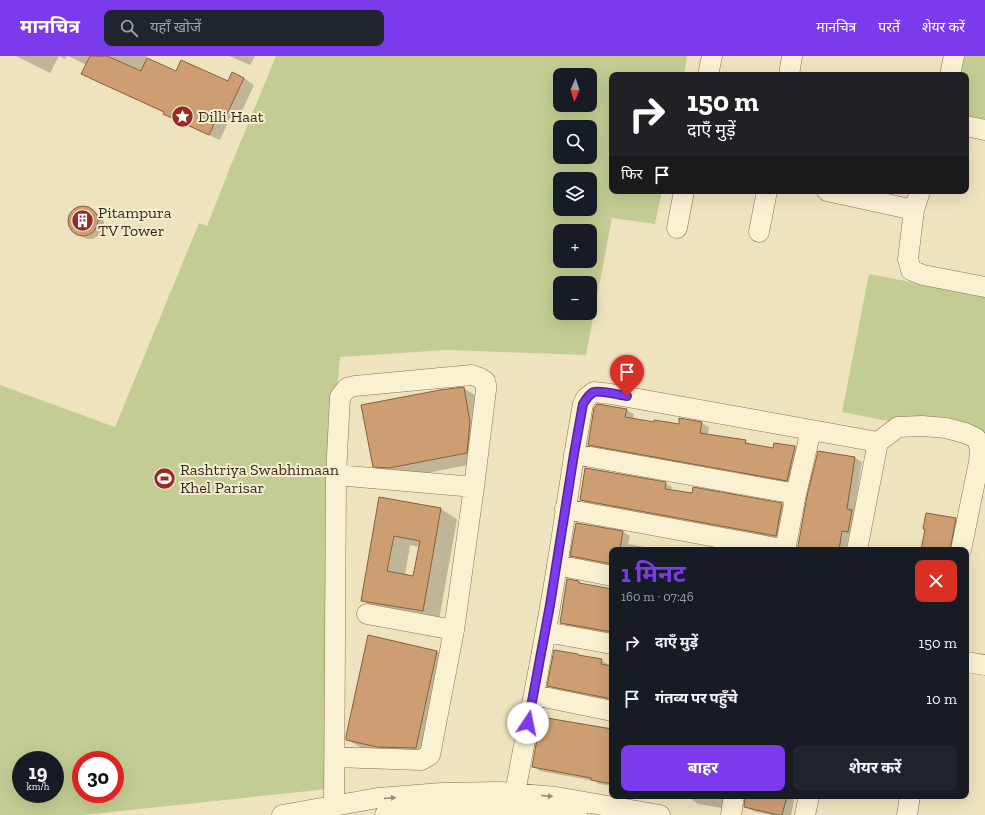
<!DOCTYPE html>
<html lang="hi">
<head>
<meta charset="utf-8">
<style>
	:root { --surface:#171b24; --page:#20242c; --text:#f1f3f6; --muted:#9ea1a6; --accent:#7c3aed }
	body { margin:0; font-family:"Zilla Slab","Noto Sans Devanagari",serif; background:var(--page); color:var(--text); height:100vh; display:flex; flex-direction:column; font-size:15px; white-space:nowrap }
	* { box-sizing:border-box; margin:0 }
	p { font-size:13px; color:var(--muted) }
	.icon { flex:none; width:22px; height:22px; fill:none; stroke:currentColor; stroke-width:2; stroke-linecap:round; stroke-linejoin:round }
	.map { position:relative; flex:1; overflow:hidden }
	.panel { position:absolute; left:609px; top:491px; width:360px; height:252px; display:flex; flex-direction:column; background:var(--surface); border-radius:8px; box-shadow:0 4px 16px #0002 }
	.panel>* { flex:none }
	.banner { position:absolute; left:609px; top:16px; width:360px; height:122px; border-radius:8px; box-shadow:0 4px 16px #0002; background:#202124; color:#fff; overflow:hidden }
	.needle { width:26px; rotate:183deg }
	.tools { position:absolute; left:553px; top:12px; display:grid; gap:8px }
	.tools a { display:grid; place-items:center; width:44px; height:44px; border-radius:8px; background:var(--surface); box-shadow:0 4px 16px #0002; font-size:20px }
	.speed { position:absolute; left:12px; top:695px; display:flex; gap:8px; font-size:20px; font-weight:700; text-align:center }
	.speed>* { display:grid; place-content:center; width:52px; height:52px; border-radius:50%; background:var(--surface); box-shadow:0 4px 16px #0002; line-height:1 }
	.speed small { font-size:10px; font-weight:400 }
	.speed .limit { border:6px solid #d22; background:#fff; color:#111 }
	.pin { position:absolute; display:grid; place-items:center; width:34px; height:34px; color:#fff; margin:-41px -17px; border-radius:50% 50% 50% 0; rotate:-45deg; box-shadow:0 0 4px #0007 }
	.pin .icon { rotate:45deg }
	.me { position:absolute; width:44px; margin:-22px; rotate:11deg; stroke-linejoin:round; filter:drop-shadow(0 0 3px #0008) }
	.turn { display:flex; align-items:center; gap:14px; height:84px; padding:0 12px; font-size:18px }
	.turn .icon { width:52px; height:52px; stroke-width:2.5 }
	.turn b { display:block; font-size:28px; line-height:34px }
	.then { display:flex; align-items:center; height:38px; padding:0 12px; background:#0003; gap:8px; font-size:15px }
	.round { display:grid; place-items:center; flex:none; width:42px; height:42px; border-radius:8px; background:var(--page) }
	.summary { display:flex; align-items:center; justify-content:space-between; height:68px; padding:0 12px }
	h1 { font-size:24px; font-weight:700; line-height:30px; color:var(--accent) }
	.button { display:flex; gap:8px; margin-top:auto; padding:8px 12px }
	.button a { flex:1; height:46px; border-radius:8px; background:var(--accent); color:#fff; font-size:16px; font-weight:700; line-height:46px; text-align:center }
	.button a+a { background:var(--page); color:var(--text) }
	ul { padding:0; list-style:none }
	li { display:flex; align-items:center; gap:12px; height:56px; padding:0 12px }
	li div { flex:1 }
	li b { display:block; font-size:15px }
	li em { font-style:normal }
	header { display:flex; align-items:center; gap:24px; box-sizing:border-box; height:56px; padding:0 20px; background:var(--accent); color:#fff }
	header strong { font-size:19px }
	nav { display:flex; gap:22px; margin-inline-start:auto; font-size:14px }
	.search { width:280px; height:36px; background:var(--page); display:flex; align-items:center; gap:10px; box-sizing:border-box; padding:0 14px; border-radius:8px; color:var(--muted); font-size:15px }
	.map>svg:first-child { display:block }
	.green { fill:#c3cd93; fill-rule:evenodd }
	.shadow { fill:#0003; fill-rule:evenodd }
	.building { fill:#ce9e73; stroke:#885e3c; fill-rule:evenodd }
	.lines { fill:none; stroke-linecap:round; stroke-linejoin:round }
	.minor-casing { stroke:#887357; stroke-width:21 }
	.minor { stroke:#faf0d2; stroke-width:20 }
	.oneway { fill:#988d77 }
	.route-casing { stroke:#51269a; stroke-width:10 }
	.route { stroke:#7c3aed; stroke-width:7 }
	.labels { text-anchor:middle; stroke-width:4; stroke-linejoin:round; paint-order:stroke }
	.poi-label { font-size:16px; fill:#372a1c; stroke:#f6edce; text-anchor:start }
</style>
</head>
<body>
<header>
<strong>मानचित्र</strong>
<div class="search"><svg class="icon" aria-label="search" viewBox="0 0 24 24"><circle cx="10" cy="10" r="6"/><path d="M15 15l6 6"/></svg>यहाँ खोजें</div>
<nav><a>मानचित्र</a><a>परतें</a><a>शेयर करें</a></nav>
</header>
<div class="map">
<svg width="985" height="759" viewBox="0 0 985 759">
	<rect width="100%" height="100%" fill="#efe3bf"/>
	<path class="green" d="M276 0H687L684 19H612V135H662L655 168 612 162 586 299 447 294 340 301 325 473 328 733 83 759H0V329L115 371 199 167 207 170 231 109ZM560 19H590V49H560ZM560 71H590V101H560ZM560 123H590V153H560ZM560 175H590V205H560ZM560 227H590V257H560ZM21 704H55V738H21ZM81 704H115V738H81Z
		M965 0H985V68L966 64V19H961Z
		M869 218 985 240V384L842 356Z"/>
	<path class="shadow" d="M16 0H59L50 17Z
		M59 0H67L65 3Z
		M68 0H147L146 2 177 16 229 26 244 22 254 29 237 66 230 62 220 84 175 64 164 58V56L93 24 82 18 87 9Z
		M229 0H255L250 9Z
		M80 151H85L91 153 101 160 104 166V171L102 176 98 180 93 183H87L76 178 72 174 69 169V163L71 158 75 154Z
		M463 332 480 342 483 406 407 421 391 420 374 410Z
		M626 354 634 358 633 364 655 367 679 369 702 367 709 371 708 379 745 385 752 389 774 393 775 388 795 391 803 395 795 428 596 393 589 388Z
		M855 402 862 406 854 456 859 459 856 480 849 479 846 494H801L799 493Z
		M665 427 672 431 671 435 693 438 694 432 782 448 788 452 782 483 587 447 581 443Z
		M380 442 441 453 457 463 439 564 379 554 362 544ZM410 489 420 491 414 521 405 519Z
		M955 463 961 466 955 494H922L926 473Z
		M576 468 623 476 630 480 628 488 651 492 655 494H612V510L578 503 571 499Z
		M579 526 584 529 612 534V578L568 570 561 566Z
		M369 580 437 595 453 605 432 701 363 693 347 683Z
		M578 599 581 601 601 604 609 609V610L612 611V646L556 634 548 629Z
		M612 674V730L599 728 594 725 540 715 533 710Z
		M691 740H731L728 753 698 748 691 743Z
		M746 740H795L791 759H770L753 755 745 751Z"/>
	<path class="building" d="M90 0H107L141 15 147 2 176 15 181 4 228 25 232 16 244 22 226 60 219 57 209 79 163 58 164 56 81 18Z
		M68 165a15 15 0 1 1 30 0a15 15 0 1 1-30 0Z
		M464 331 470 366 467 397 389 412 373 411 361 349 440 334Z
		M597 348 627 353 625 361 654 366V364L679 368V362L702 366 700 377 746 384 745 387 773 392 774 387 795 390 787 425 588 389 594 352Z
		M818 395 855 401 847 453 852 454 848 476 842 475 839 494 798 493V490L807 440Z
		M585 412 666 426 665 433 692 437 693 431 782 447 776 480 580 444Z
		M379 441 441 452 423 555 361 545ZM394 480 420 485 413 520 387 515Z
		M926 457 956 462 950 494H921L925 473H923Z
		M576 467 623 475 620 494H612V508L570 500Z
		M567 523 579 525V527L612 533V576L560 567Z
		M368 579 437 595 416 692 377 691 346 684V680Z
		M554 594 578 598V599L602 603 601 608 612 610V643L547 630Z
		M541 661 612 673V728L591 724V722L532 711Z
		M745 740H787L782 759H778L744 751Z"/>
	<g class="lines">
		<defs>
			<path id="minor" d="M708 19 712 0
				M789 19 792 0
				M950 19 954 0
				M966 70 985 74
				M827 135 914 154
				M920 135 914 154 908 203 911 214 923 219 985 231
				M677 172 684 135
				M759 176 767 135
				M878 386 898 371 922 370 946 372 965 377 976 382 980 392 979 406 961 494
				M574 398 796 438
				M565 453 787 494
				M785 494 796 438 811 374
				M557 509 612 520
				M367 558 454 574
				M546 576 612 588
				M966 606 985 609
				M534 639 612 655
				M335 701 421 704 430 699 454 574 474 431
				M515 737C529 661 545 586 557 510 566 456 573 401 583 348L586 342 594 336 611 338 878 386 857 494
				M334 750 336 419 340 341 347 332 355 330 472 319 480 322 485 325 486 329V334L474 431 336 419
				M282 759 378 742 442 737 500 736 556 741 660 759
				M385 759 443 753 497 752 556 755 577 759
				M731 759 734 740
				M805 759 809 740
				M907 759 910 740"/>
		</defs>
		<use href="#minor" class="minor-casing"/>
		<use href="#minor" class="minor"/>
	</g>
	<defs><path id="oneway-solid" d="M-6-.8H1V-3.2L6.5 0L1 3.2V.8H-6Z"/></defs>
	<g class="oneway">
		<use href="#oneway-solid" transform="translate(547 740) rotate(5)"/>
		<use href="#oneway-solid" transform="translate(390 742) rotate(-5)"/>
	</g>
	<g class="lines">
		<defs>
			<path id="route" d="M528 667 550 549 574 398 583 348C586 343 589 338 594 336 601 334 619 339 627 340"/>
		</defs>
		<use href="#route" class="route-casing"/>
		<use href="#route" class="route"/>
	</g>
	<defs>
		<symbol id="sight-disc" viewBox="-11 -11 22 22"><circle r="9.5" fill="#992a25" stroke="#f6edce"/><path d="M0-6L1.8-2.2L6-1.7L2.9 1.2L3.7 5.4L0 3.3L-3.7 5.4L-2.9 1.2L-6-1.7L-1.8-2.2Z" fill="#fff"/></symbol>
		<symbol id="building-disc" viewBox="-11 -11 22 22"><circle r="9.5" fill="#992a25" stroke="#f6edce"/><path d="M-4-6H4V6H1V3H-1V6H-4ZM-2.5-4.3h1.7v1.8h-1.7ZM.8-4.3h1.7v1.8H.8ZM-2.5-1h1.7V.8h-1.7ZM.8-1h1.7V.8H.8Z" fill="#fff"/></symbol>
		<symbol id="stadium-disc" viewBox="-11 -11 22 22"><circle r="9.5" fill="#992a25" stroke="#f6edce"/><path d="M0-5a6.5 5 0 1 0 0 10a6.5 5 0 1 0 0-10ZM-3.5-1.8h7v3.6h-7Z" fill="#fff"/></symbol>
	</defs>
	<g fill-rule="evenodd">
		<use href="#sight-disc" x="170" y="48" width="25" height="25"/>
		<use href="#building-disc" x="70" y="152" width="25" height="25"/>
		<use href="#stadium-disc" x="152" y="410" width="25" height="25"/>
	</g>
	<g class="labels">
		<g class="poi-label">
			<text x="198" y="66">Dilli Haat</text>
			<text x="98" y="162">Pitampura<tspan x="98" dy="18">TV Tower</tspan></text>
			<text x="180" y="419">Rashtriya Swabhimaan<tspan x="180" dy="18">Khel Parisar</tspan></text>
		</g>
	</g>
</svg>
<div class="tools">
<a><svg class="needle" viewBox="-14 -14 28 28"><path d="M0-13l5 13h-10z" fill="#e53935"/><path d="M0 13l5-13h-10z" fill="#9ea1a6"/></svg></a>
<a><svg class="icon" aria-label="search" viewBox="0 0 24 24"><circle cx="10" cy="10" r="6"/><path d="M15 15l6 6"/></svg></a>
<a><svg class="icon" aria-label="layers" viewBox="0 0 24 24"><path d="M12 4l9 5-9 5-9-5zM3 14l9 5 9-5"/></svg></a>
<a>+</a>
<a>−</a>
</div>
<div class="speed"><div>19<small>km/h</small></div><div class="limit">30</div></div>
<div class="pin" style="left:627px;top:340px;background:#d93025"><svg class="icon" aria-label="arrive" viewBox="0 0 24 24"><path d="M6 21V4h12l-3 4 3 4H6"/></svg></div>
<svg class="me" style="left:528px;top:667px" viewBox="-20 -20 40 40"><circle r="19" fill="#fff"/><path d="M0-13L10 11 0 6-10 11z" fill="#7c3aed"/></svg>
<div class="banner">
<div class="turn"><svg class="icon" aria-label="right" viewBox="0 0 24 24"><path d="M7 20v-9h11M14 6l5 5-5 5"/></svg><div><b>150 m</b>दाएँ मुड़ें</div></div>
<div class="then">फिर<svg class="icon" aria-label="arrive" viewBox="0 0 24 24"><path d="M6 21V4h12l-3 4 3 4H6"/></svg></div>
</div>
<section class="panel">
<div class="summary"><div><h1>1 मिनट</h1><p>160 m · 07:46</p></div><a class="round" style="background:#d93025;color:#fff"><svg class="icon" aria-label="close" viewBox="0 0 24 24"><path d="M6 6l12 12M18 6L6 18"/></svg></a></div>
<ul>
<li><svg class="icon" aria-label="right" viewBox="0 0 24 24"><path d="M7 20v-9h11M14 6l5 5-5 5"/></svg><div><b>दाएँ मुड़ें</b></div><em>150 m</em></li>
<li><svg class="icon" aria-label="arrive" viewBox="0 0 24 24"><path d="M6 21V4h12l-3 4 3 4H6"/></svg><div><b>गंतव्य पर पहुँचे</b></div><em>10 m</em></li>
</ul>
<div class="button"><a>बाहर</a><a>शेयर करें</a></div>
</section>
</div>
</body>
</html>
